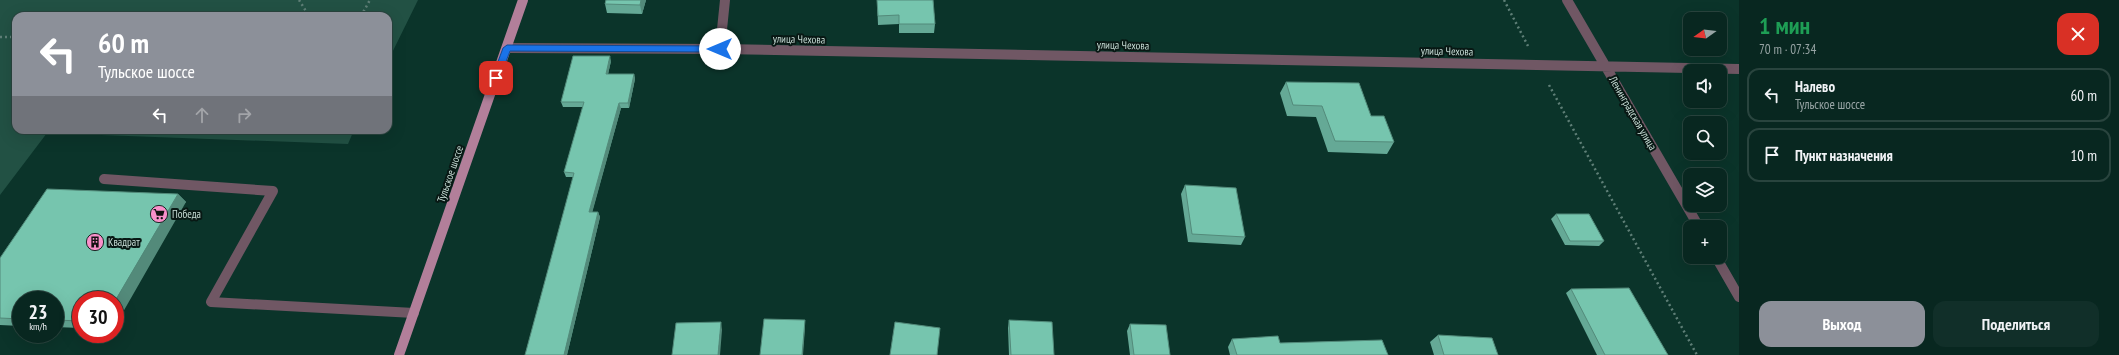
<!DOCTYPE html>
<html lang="ru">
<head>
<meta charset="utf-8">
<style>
	:root { --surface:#082720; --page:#112f29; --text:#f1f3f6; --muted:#98a5a5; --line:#29443e; --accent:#8c9099 }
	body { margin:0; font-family:"PT Sans Narrow",sans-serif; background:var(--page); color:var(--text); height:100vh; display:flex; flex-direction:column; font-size:15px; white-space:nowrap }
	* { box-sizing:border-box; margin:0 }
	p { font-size:13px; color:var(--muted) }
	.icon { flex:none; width:22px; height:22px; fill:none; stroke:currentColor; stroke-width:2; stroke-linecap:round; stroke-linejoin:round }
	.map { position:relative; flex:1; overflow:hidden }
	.sheet { display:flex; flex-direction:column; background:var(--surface); width:380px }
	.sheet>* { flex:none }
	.hud { position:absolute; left:12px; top:12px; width:380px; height:122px; border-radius:12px; box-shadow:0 4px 16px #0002,0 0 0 1px var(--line); background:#8c9099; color:#fff; overflow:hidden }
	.needle { width:26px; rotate:256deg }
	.buttons { position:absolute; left:1683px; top:12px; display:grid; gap:8px }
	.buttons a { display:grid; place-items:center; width:44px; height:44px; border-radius:8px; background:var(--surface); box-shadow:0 4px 16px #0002,0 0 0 1px var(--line); font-size:20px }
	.speed { position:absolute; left:12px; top:291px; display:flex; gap:8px; font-size:20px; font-weight:700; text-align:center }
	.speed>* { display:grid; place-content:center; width:52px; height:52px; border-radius:50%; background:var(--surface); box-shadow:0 4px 16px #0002,0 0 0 1px var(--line); line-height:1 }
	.speed small { font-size:10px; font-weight:400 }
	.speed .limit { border:6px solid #d22; background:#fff; color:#111 }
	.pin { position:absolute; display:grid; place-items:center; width:34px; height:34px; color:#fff; margin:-17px; border-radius:8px; box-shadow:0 2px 6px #0006 }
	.me { position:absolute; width:44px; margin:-22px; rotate:270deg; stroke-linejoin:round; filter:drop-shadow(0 0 3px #0008) }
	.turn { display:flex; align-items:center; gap:14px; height:84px; padding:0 20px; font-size:18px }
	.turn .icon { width:52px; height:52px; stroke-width:2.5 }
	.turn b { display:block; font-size:28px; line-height:34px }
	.lanes { display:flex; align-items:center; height:38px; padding:0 20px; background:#0003; justify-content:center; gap:20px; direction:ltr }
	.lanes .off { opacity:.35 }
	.round { display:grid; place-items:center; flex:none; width:42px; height:42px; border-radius:12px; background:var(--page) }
	.overview { display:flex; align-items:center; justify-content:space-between; height:68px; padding:0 20px }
	h1 { font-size:24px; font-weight:600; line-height:30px; color:#1e9e55 }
	.primary-button { display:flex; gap:8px; margin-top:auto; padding:8px 20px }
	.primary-button a { flex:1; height:46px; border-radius:12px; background:var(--accent); color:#fff; font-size:16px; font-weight:600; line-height:46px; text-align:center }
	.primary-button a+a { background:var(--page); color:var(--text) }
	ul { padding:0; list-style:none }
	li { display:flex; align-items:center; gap:12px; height:54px; margin:0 8px 6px; padding:0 12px; border:2px solid var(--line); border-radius:12px }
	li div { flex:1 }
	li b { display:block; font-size:15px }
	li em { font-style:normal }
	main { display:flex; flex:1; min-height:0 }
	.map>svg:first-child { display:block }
	.green { fill:#225144 }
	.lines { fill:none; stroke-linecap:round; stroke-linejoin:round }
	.path { stroke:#5f7f77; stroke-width:2.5; stroke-dasharray:2 3; stroke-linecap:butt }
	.minor { stroke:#705764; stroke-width:10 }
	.primary { stroke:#b27f9a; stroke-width:10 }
	.wall { fill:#65a996 }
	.shaded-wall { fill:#538a7a }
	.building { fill:#76c5ae; stroke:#538a7a }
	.route { fill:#1a73e8; stroke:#114b97 }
	.labels { text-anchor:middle; stroke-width:4; stroke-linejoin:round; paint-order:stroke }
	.street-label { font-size:11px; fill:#c8ddd6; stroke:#081814 }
	.poi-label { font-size:11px; fill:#c8ddd6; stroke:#081814; text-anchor:start }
</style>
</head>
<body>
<main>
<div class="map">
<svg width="1739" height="355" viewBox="0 0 1739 355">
	<rect width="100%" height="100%" fill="#0b342a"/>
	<path class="green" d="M0 0H418L388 61V16H16V130H354L348 144 47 133 0 195Z"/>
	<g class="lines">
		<path class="path" d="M299 0 309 16
			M1504 0 1528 46
			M361 16 370 0
			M0 37H16
			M1549 85 1697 355"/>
		<path class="minor" d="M1567 0 1699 227
			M507 48 720 49 1739 69
			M720 49 725 0
			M104 179 273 191 211 302 414 313
			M1716 257 1739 297"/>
		<path class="primary" d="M399 355 523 0"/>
	</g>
	<path class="wall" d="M606 0H646L642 14 607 13 605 4Z
		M877 0H933L935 24 934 33H899V24L878 25Z
		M611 61 608 74H634L635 79 629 108H621L592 212H598L600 217 567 355 573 177H566L564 172 583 107H563L561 102Z
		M1286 82 1371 116 1394 142 1387 154 1328 152 1316 117 1287 116 1280 93Z
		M1185 185 1245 237 1241 245 1188 242 1181 194Z
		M178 194 186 202 81 300V328L55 327V300H21V326L0 325V258Z
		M1556 214 1604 241 1599 246 1565 245 1551 219Z
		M1571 289 1668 355H1597L1566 293Z
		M1009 320 1054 355H1009L1008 328Z
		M1130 324 1170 355H1130L1127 331Z
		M1438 335 1498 355H1434L1430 342Z
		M1232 339 1280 343 1388 355H1230L1228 347Z"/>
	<path class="shaded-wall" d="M641 0H646L642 14 640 5Z
		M610 56 611 61 607 79 606 74Z
		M634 74 635 79 629 108 628 103Z
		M619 103 621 108 591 217 589 212Z
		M178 194 186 202 115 326V301Z
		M598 212 600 217 567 355H564Z
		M805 320V328L803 355H802Z
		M721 322 722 330 720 355H718Z"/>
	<path class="building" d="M606 0H641L640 5 605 4Z
		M877 0H933L935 24H899V15L878 16Z
		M573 56H610L606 74H634L628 103H619L589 212H598L564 355H525L574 173 564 172 584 102H561Z
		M1286 82 1359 83 1371 116H1384L1394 142 1335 141 1322 106 1293 105Z
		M1185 185 1236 188 1245 237 1192 234Z
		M47 189 178 194 115 301V300H81V321L55 320V300H21V319L0 318V258Z
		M1556 214H1589L1604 241H1570Z
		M1629 288 1668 355H1605L1571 289Z
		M764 319 805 320 802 355H760Z
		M1009 320 1052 322 1054 355H1011Z
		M721 322 718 355H672L676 323Z
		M895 322 940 328 937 355H890Z
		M1130 324 1166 325 1170 355H1134Z
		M1438 335 1492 338 1498 355H1444Z
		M1278 336 1280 343 1382 340 1388 355H1237L1232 339Z"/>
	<path class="route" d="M507 45 720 46 724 49 720 52 510 51 499 80H494L492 78 503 48Z"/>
	<defs>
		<symbol id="supermarket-disc" viewBox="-11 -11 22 22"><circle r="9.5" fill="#f990ca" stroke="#081814"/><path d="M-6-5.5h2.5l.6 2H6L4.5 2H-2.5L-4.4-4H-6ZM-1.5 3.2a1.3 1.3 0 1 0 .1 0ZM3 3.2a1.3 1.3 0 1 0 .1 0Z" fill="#111"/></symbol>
		<symbol id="building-disc" viewBox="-11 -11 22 22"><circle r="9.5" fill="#f990ca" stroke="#081814"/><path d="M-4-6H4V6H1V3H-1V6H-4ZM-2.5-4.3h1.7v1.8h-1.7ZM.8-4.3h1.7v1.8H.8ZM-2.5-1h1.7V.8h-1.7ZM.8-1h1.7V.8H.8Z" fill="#111"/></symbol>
	</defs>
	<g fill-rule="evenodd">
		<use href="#supermarket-disc" x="149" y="204" width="20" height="20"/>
		<use href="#building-disc" x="85" y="232" width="20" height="20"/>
	</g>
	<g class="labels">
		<g class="street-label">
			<text transform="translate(799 39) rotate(1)" y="4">улица Чехова</text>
			<text transform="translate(1123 45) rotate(1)" y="4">улица Чехова</text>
			<text transform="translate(1447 51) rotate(1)" y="4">улица Чехова</text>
			<text transform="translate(1633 113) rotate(60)" y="4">Ленинградская улица</text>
			<text transform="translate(450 174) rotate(-71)" y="4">Тульское шоссе</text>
		</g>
		<g class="poi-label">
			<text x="172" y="218">Победа</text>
			<text x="108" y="246">Квадрат</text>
		</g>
	</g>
</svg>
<div class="buttons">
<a><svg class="needle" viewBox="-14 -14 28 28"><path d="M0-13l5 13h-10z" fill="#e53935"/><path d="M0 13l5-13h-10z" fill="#98a5a5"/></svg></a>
<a><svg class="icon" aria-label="sound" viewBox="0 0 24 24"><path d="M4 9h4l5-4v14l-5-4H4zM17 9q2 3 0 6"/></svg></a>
<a><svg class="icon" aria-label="search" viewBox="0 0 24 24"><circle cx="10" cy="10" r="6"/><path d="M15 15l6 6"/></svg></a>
<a><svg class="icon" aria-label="layers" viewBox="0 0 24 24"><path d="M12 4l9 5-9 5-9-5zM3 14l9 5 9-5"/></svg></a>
<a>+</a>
</div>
<div class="speed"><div>23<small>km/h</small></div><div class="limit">30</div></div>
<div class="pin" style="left:496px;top:78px;background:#d93025"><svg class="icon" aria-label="arrive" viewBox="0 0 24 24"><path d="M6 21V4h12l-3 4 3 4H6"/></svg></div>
<svg class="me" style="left:720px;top:49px" viewBox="-20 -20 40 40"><circle r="19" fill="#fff"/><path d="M0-13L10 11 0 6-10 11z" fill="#1a73e8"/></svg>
<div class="hud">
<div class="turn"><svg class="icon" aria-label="left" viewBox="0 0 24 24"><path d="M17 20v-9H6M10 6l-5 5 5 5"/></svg><div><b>60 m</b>Тульское шоссе</div></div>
<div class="lanes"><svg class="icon" aria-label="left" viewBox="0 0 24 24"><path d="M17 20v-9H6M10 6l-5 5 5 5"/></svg><svg class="icon off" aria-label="ahead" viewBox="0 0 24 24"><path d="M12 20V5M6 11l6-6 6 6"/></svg><svg class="icon off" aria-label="right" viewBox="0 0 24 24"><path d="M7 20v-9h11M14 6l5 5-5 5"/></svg></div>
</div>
</div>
<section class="sheet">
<div class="overview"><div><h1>1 мин</h1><p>70 m · 07:34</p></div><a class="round" style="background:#d93025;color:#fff"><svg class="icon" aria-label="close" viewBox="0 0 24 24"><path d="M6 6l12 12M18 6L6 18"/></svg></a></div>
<ul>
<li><svg class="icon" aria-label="left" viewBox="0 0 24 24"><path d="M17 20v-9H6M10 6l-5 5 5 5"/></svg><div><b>Налево</b><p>Тульское шоссе</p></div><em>60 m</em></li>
<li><svg class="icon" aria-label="arrive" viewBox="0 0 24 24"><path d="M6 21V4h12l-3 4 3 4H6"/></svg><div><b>Пункт назначения</b></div><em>10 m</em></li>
</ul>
<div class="primary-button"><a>Выход</a><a>Поделиться</a></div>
</section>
</main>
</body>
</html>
